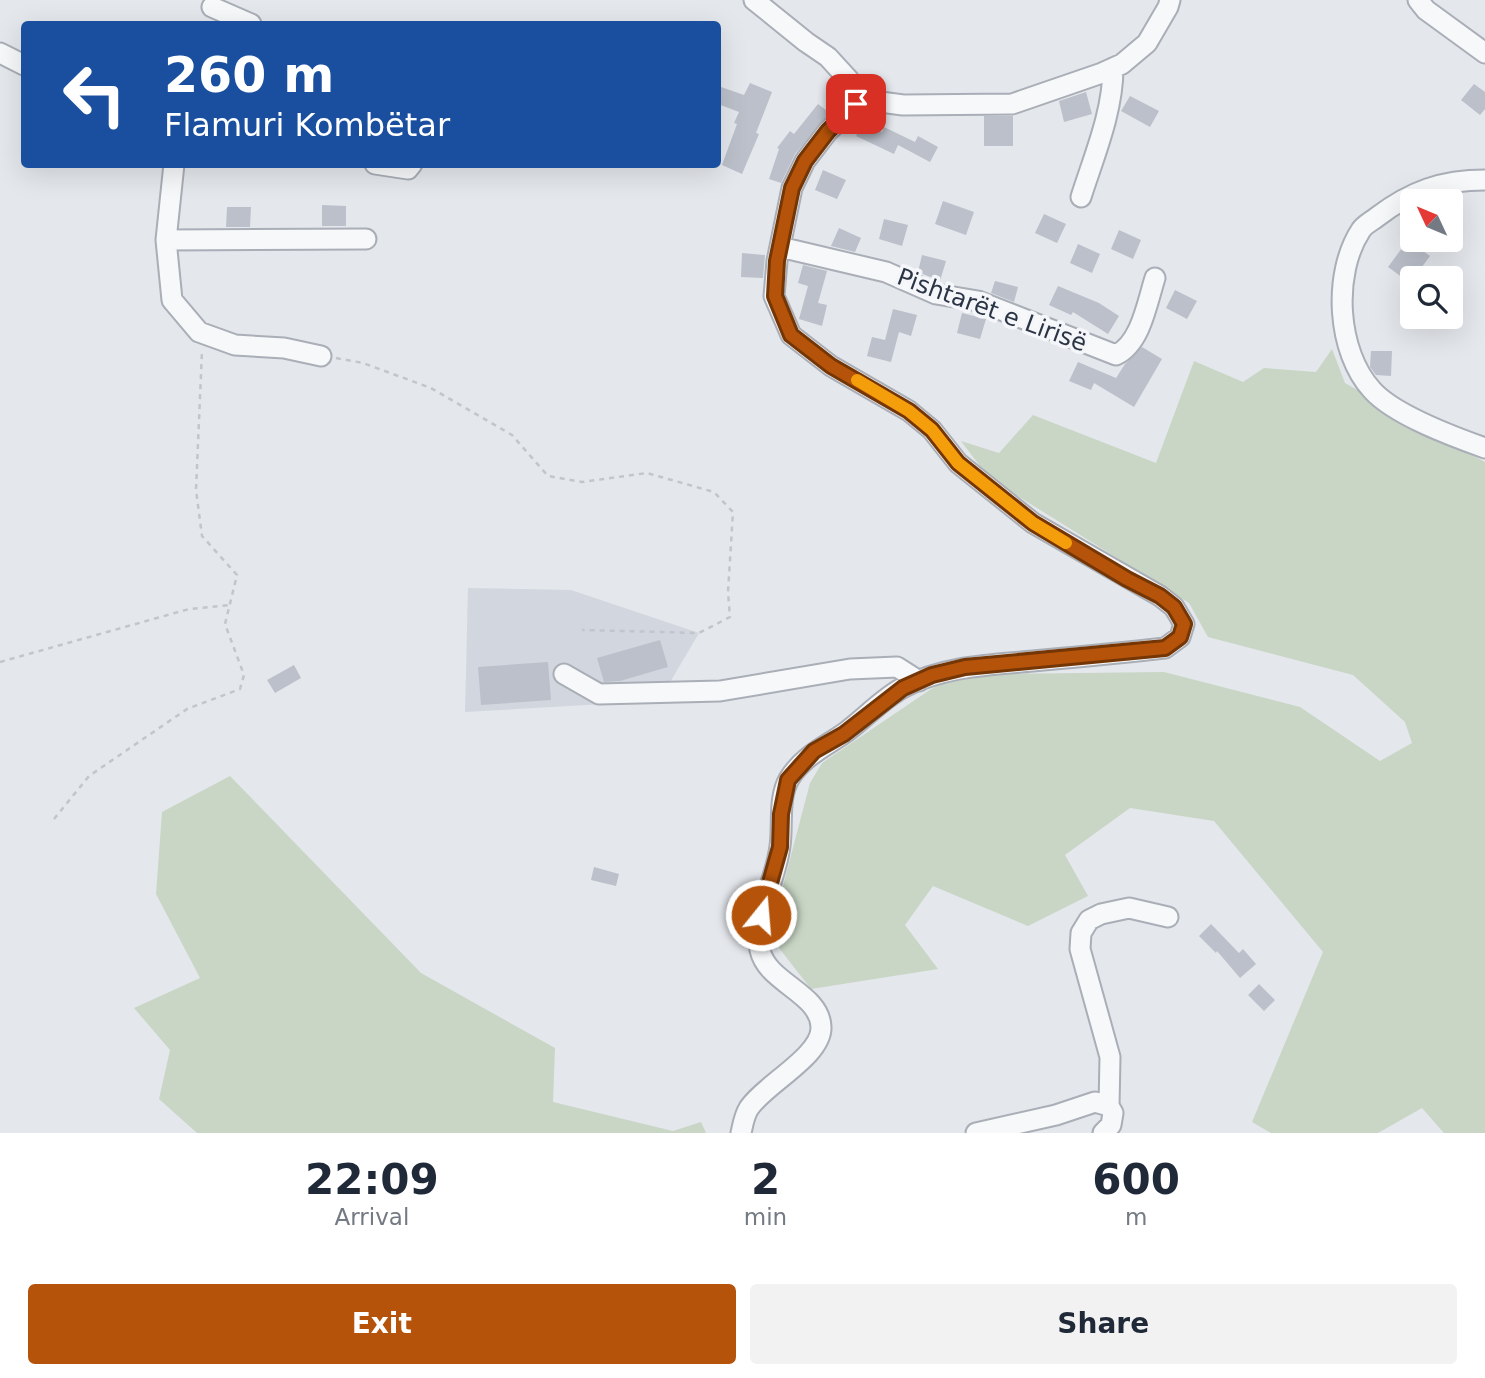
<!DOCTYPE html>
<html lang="en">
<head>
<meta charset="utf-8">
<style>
	:root { --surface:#fff; --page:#f2f2f3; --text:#1f2937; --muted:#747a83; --accent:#b45309 }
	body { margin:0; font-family:"DejaVu Sans",sans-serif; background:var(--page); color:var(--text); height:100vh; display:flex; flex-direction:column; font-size:26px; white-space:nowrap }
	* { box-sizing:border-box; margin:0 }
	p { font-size:23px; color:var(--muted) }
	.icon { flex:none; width:38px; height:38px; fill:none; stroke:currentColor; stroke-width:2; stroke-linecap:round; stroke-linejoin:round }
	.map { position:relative; height:1133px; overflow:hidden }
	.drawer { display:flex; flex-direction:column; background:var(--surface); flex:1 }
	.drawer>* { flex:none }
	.guide { position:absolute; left:21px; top:21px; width:700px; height:147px; border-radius:7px; box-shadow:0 7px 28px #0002; background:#1a4fa0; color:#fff; overflow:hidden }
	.needle { width:46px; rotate:314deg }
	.buttons { position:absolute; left:1400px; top:189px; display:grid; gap:14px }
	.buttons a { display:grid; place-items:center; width:63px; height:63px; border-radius:7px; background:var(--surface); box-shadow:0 7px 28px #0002; font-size:35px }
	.pin { position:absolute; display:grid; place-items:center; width:60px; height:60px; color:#fff; margin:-30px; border-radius:14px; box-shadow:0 4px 10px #0006 }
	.me { position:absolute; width:77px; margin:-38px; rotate:17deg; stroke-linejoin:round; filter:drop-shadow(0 0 5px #0008) }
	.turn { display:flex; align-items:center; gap:24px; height:147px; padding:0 28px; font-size:32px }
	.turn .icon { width:91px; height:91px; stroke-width:2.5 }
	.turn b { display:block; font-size:49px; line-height:60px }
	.eta { display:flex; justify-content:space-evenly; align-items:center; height:119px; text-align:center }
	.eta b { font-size:42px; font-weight:700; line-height:49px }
	.action { display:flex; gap:14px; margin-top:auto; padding:14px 28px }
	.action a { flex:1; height:80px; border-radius:7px; background:var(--accent); color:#fff; font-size:28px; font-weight:700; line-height:80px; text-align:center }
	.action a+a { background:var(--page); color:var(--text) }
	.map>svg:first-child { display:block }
	.built { fill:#d2d6de }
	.green { fill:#c9d6c5 }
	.building { fill:#bbc0ca }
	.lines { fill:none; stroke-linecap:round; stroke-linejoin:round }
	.minor-casing { stroke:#a9aeb7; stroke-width:23 }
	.path { stroke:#c2c5cb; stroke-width:2.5; stroke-dasharray:5 5; stroke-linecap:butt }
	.minor { stroke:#f7f8fa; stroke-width:19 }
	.route-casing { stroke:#753606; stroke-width:18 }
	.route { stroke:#b45309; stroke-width:12 }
	.slow { stroke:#f59e0b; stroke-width:12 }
	.labels { text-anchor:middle; stroke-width:7; stroke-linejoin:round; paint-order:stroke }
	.street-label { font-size:24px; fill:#2b3445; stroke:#f4f6f9 }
</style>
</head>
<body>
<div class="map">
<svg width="1485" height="1133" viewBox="0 0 1485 1133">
	<rect width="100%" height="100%" fill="#e4e7ec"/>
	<path class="built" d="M468 588 571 590 699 633 669 684 604 704 465 712Z"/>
	<path class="green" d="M1332 349 1345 383 1485 462V1133H1444L1422 1108 1378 1133H1271L1252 1122 1323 952 1214 821 1130 808 1065 855 1088 896 1028 926 933 886 905 925 938 969 811 989 779 948 774 920 810 783 822 763 940 683 1002 674 1164 672 1300 707 1380 761 1412 743 1405 722 1353 675 1208 637 1189 603 989 478 961 441 999 453 1033 415 1156 463 1194 361 1243 382 1264 368 1316 372Z
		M230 776 421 973 555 1048 553 1102 673 1131 701 1122 706 1133H197L159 1099 170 1050 134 1008 200 978 156 894 162 812Z"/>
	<path class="building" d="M750 83 772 92 756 133 759 134 742 174 722 165 737 124 734 123 739 112 718 104V86L744 95Z
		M1474 84 1485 92V109L1480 115 1461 100Z
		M1086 92 1092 114 1064 122 1059 101Z
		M1130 96 1159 111 1150 127 1121 111Z
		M818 104 830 113 795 154 781 183 769 179 779 149 777 148 790 131 794 134Z
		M984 116H1013V146H984Z
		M863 122 882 132 884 127 915 142 918 136 938 147 930 162 898 145 894 154 856 136Z
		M823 170 846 180 837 199 815 190Z
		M943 201 974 212 966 235 935 224Z
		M322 205 346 206V226H322Z
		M227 207H251L250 227H226Z
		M1044 214 1066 224 1057 243 1035 233Z
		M884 219 908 225 902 246 879 239Z
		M839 228 861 238 855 252 831 246Z
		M1119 230 1141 240 1133 259 1111 249Z
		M1408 240 1430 256 1410 283 1388 267Z
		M1078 244 1100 254 1092 273 1070 263Z
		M742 253 765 255 763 278 741 277Z
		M922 255 946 261 940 281 918 272Z
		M803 265 827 271 818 303 827 305 822 326 799 319 808 286 798 283Z
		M995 281 1018 287 1014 302 991 293Z
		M1058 286 1099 303 1119 316 1108 334 1073 312 1071 315 1049 305Z
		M1175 290 1197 301 1187 319 1166 308Z
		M893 309 917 315 911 336 899 332 891 362 867 356 872 337 885 340Z
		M962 313 986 319 980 339 957 333Z
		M1142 347 1162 359 1134 407 1094 383 1091 390 1069 381 1078 362 1116 378 1125 364Z
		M1371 351H1392L1391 376 1376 375 1370 367Z
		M660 640 668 667 620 681 604 682 597 658Z
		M548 662 551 700 481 705 478 667Z
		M294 665 301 678 275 693 267 680Z
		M594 867 619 874 616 886 591 880Z
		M1211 924 1239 953 1243 949 1256 964 1240 978 1217 951 1216 953 1199 936Z
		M1259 984 1275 1000 1264 1011 1248 995Z"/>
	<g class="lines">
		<defs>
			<path id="minor" d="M1418 0 1426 10 1485 53
				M212 7 251 24
				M0 53 24 65
				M857 104 873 101 903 105 1012 104 1102 73 1122 64 1147 43 1168 7 1170 0
				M174 164 166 240 172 300 199 332 235 345 284 348 321 356
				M375 164 408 169 412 164
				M1485 180C1442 180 1411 191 1377 217 1372 221 1364 225 1361 230 1332 274 1337 352 1372 390 1394 415 1454 437 1485 448
				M1081 197C1094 156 1113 112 1113 68
				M166 240 366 239
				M780 247 886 272 936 294 978 301 1116 355C1141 343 1147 303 1155 278
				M564 674 599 694 720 691 850 669 897 667 919 681
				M1109 1106 1110 1057 1080 949 1081 933 1089 920 1101 914 1129 908 1168 917
				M741 1133C743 1124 744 1116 749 1108 765 1084 822 1056 821 1027 820 993 767 983 760 950 754 913 776 881 780 846 783 826 778 798 789 779 803 756 825 747 846 732 865 718 883 698 904 687 945 666 989 665 1033 661 1077 657 1121 653 1165 648L1180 637 1184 624 1174 607 1160 596 1033 523 958 463 932 430 909 411 831 366 791 335 774 296 777 261 792 188 805 161 828 131 857 104 849 80 828 57 806 42 754 0
				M976 1133 1056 1115 1095 1102 1109 1106 1113 1113 1111 1125 1103 1133"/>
		</defs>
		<use href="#minor" class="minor-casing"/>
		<path class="path" d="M336 358 363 363 431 388 512 435 548 476 582 482 647 473 714 492 733 512 728 592 730 617 699 633 582 630
			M0 662 189 609 230 605
			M54 819 89 776 187 709 240 689 244 675 225 624 237 575 202 536 196 490 202 351"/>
		<use href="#minor" class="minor"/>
	</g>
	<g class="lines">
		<defs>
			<path id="route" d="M761 915 780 847 781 814 788 780 814 751 844 734 903 688 932 675 965 667 1165 648 1180 637 1184 624 1174 607 1160 596 1127 579 1033 523 958 463 932 430 909 411 831 366 791 335 775 296 777 261 792 188 805 161 828 131 856 104"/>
		</defs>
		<use href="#route" class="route-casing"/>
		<use href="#route" class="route"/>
		<path class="slow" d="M857 380 909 411 932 430 958 463 1033 523 1066 543"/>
	</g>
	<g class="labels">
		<g class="street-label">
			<text transform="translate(992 310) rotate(20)" y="8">Pishtarët e Lirisë</text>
		</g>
	</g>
</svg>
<div class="buttons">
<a><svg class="needle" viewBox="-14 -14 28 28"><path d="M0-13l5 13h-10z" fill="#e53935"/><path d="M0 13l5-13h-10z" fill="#747a83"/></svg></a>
<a><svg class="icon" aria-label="search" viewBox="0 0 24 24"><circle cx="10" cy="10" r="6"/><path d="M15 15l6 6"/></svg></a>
</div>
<div class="pin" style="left:856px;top:104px;background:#d93025"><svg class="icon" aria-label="arrive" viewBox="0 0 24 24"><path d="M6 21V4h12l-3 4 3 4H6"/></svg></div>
<svg class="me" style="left:761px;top:915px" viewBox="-20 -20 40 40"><circle r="17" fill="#b45309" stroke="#fff" stroke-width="3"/><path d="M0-11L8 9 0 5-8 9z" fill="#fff"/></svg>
<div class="guide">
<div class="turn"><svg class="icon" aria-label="left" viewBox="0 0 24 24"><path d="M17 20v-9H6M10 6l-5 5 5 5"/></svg><div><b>260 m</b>Flamuri Kombëtar</div></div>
</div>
</div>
<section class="drawer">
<div class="eta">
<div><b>22:09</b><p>Arrival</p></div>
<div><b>2</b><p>min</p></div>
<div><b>600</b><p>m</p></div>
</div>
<div class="action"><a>Exit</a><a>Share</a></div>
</section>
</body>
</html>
